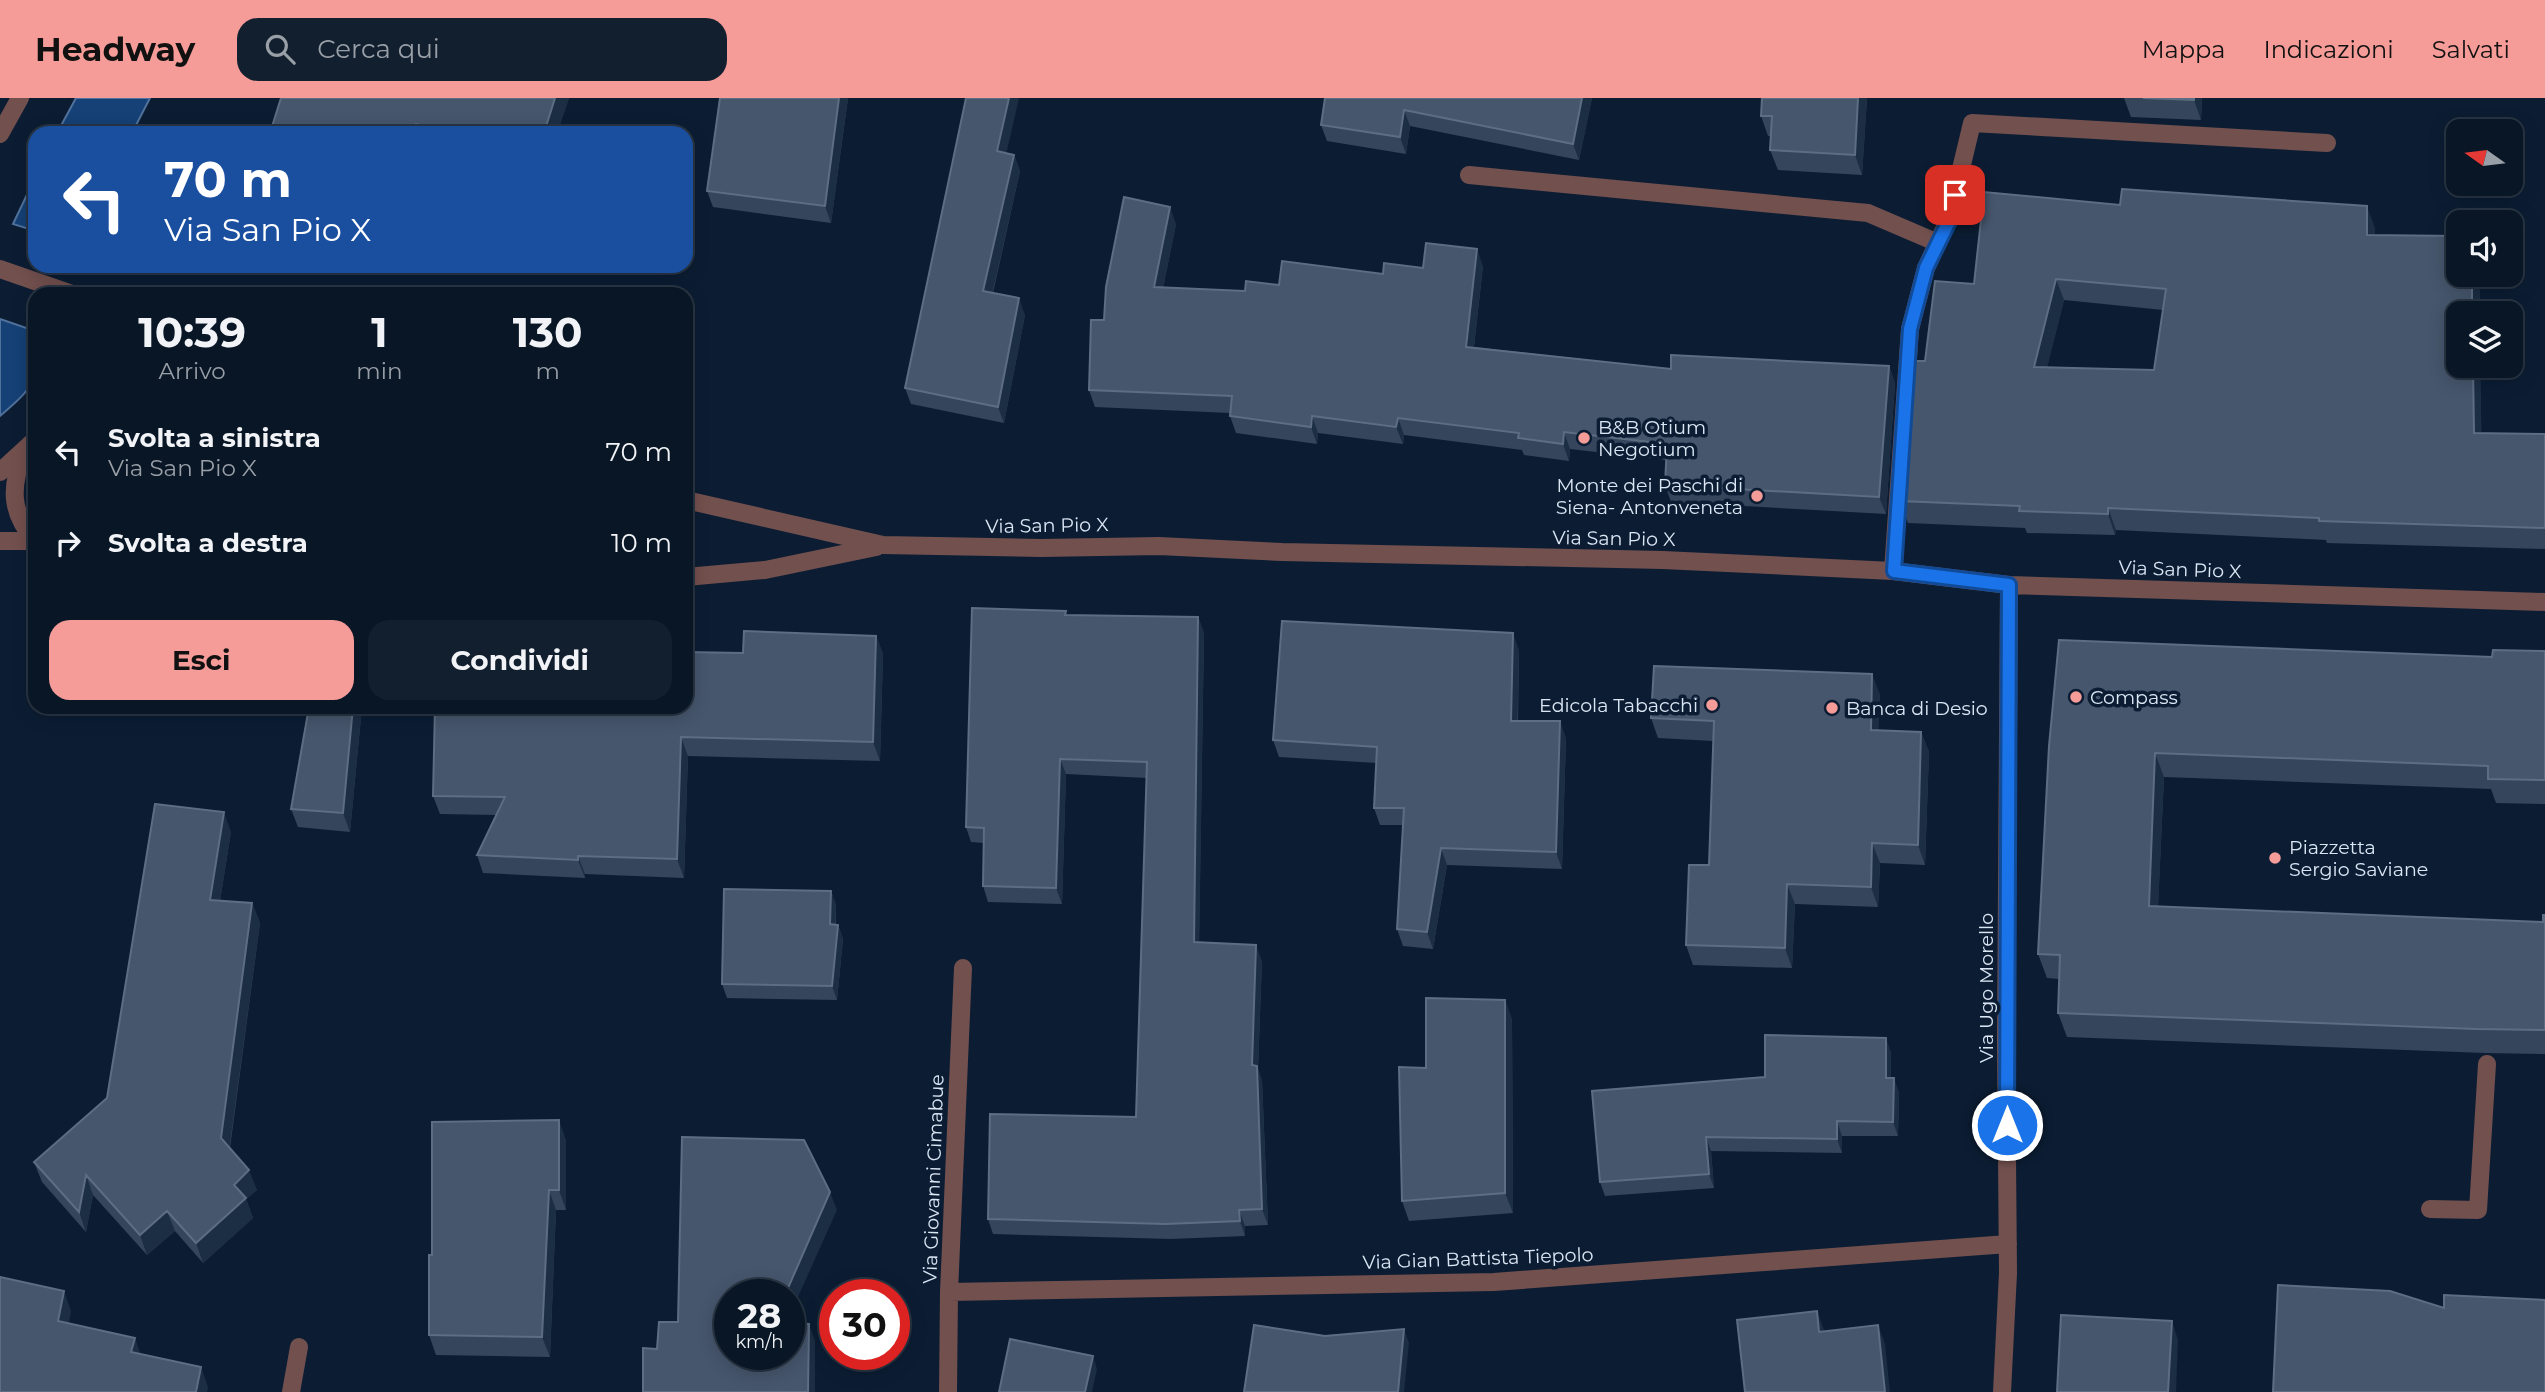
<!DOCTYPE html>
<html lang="it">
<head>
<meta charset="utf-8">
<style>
	:root { --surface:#091626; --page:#121f2e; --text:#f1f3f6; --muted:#999fa7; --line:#293543; --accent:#f59b98 }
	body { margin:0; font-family:Montserrat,sans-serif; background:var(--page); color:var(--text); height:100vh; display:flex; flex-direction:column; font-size:26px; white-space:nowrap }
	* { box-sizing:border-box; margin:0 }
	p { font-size:23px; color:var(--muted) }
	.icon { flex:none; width:38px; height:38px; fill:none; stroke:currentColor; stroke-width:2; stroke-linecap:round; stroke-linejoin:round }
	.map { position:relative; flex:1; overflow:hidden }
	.details { position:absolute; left:28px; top:189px; width:665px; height:427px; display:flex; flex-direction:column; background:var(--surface); border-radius:21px; box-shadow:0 4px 18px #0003,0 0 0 2px var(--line) }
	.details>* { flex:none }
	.guide { position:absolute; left:28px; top:28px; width:665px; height:147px; border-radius:21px; box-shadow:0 4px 18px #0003,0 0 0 2px var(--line); background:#1a4fa0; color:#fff; overflow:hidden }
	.needle { width:46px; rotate:284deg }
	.buttons { position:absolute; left:2446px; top:21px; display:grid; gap:14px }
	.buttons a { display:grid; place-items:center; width:77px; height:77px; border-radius:14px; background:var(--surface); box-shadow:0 4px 18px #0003,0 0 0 2px var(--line); font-size:35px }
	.speed { position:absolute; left:714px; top:1181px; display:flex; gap:14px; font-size:35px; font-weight:700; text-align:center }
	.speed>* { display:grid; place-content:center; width:91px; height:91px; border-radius:50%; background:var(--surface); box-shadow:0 4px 18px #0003,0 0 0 2px var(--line); line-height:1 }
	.speed small { font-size:18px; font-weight:400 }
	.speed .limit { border:10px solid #d22; background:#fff; color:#111 }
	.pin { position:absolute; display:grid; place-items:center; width:60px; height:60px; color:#fff; margin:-30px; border-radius:14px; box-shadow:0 4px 10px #0006 }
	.me { position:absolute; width:77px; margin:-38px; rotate:0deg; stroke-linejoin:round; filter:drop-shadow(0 0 5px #0008) }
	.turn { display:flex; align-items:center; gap:24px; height:147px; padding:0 21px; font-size:32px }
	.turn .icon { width:91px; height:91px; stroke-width:2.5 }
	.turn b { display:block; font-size:49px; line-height:60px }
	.eta { display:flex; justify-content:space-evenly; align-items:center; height:119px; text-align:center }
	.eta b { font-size:42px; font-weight:700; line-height:49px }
	.button { display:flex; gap:14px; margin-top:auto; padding:14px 21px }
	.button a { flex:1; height:80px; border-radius:21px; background:var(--accent); color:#111; font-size:28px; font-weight:700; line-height:80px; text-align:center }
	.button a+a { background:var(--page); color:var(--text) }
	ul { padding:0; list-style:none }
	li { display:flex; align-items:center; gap:21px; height:91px; padding:0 21px }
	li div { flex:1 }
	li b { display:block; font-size:26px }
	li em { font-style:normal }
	header { display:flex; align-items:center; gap:42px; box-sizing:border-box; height:98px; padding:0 35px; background:var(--accent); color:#111 }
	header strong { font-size:33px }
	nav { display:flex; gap:38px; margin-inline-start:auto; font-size:24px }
	.search { width:490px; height:63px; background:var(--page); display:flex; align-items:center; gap:18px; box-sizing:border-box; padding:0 24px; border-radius:21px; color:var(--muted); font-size:26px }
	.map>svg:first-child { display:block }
	.water { fill:#154176; stroke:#50729c; stroke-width:2 }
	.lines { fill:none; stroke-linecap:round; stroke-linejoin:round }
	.minor { stroke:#72504e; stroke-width:18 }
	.wall { fill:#34455c; fill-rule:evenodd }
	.shaded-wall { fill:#1c2e44 }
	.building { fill:#46566c; stroke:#5d6d82; stroke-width:2; fill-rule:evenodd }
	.route-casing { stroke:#114b97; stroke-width:18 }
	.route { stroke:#1a73e8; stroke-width:12 }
	.poi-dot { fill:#f59b98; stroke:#0c1d33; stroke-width:2.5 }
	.labels { text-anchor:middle; stroke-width:7; stroke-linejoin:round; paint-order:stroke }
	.poi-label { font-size:19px; fill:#dbe6f5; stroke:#0c1d33; text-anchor:start }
	.street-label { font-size:19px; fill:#dbe6f5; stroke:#0c1d33 }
</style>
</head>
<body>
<header>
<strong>Headway</strong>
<div class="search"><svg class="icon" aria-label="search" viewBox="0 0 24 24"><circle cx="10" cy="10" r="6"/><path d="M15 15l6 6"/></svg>Cerca qui</div>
<nav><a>Mappa</a><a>Indicazioni</a><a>Salvati</a></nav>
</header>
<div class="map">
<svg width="2545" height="1294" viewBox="0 0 2545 1294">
	<rect width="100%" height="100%" fill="#0c1d33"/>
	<path class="water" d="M76 0H150L132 35H57Z
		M35 80V133L13 126Z
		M0 221 35 233C35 284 40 284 0 318Z"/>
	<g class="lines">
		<path class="minor" d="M0 36 20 0
			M1469 77 1868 115 1938 145
			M0 171 72 196
			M24 354C11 387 9 414 35 442
			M0 374 35 342
			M686 402 883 447 1041 450 1159 448 1282 454 1663 462 1893 473 2009 487 2545 504
			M0 443H35
			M1893 473 1910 231 1926 170 1949 121 1972 25 2327 45
			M686 479 765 472 876 449
			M2430 1111 2478 1112 2487 966
			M949 1194 1494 1184 2008 1146
			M291 1294 299 1249
			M948 1294 949 1194 963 870
			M2002 1294 2008 1175 2006 942 2009 487"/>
	</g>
	<path class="wall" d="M281 0H569L557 35H270Z
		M720 0H848L831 125 713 109 707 93Z
		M1325 0H1592L1579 62 1410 28 1406 56 1327 43 1321 27Z
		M1762 0H1867L1862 77 1778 72 1770 52 1771 38H1768L1761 18Z
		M2124 0H2202L2201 22 2131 19Z
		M1007 55 1014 57 1020 73 993 195 1025 217 1004 325 911 306 905 290Z
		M1176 126 1163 190 1245 193 1279 187 1383 176 1423 170 1483 168 1474 249 1671 271 1889 268 1895 285 1886 416 1671 404 1665 387 1666 362 1570 351 1569 363 1524 357 1522 352 1404 337 1403 346 1318 335 1317 346 1236 335 1230 318V315L1095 309 1089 292 1104 222Z
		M2375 130V137L2459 177H2479L2480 215H2459V268H2480L2481 335 2545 336V451L2327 445 2326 442 2116 432 2115 437 2027 435 2025 430 1908 425 1900 403 1925 263 1974 186ZM2064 202 2163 212 2154 272 2047 269Z
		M1067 517 1198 519 1204 535 1199 844 1262 863 1258 971 1262 983 1268 1127 1245 1128V1138L1171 1141 993 1136 988 1121 1136 1019 1147 680 1066 676 1062 806 988 804 983 788 984 745 971 744 966 729Z
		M876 538 883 556 880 663 688 658 684 780 585 776V780L483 775 477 757 496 717 440 716 433 698 435 610 426 609H686L743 555Z
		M1519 552 1518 623 1566 640 1562 771 1447 767 1433 851 1403 848 1397 831 1403 727H1380L1374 710 1377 665 1279 659 1273 642Z
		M2545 553V706L2496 705 2491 691 2164 679 2158 808 2543 824 2545 817V956L2485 955 2067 939 2058 915 2059 881 2047 880 2038 856 2049 648 2492 559Z
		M1880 596 1878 632 1921 634 1929 654 1925 767 1880 765 1878 809 1795 806 1792 870 1693 867 1686 847 1709 767 1713 643 1658 640 1651 620Z
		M185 609H362L350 734 298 729 291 711 307 618 186 613Z
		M231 734 220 803 252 805 260 825 230 1050 257 1092 246 1101 253 1120 203 1165 175 1133 147 1157 93 1097 86 1134 42 1084 34 1064 107 1000Z
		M831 793 836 807V826L838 827 843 841 837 902 727 900 722 886Z
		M1505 902 1512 922 1513 1115 1409 1123 1402 1103 1426 970Z
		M1891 954V980L1899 994 1898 1038H1842V1055L1711 1053 1714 1090 1605 1098 1600 1084 1765 979Z
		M566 1042V1112H556L550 1259 436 1257 429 1237Z"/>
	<path class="shaded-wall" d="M555 0H569L557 35H544Z
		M839 0H848L831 125 825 108Z
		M1009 0H1019L1003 70 997 53Z
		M1582 0H1592L1579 62 1573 46Z
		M1858 0H1867L1862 77 1855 57Z
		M2194 0H2202L2201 22 2194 2Z
		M1404 12 1410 28 1406 56 1400 39Z
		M416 26 419 35H413Z
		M1014 57 1020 73 989 210 983 193Z
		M2367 108 2375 130V158L2367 137Z
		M1170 109 1176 126 1160 206 1154 189Z
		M1477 151 1483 168 1472 266 1466 249Z
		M2472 177H2479L2480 215H2472Z
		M2056 181 2064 202 2042 290 2034 269Z
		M1019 200 1025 217 1004 325 998 309Z
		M1889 268 1895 285 1886 416 1879 399Z
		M2473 268H2480L2482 356 2474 335Z
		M1312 318 1318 335 1317 346 1311 329Z
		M1398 320 1404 337 1403 346 1396 329Z
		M1564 334 1570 351 1569 363 1563 346Z
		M2108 410 2116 432 2115 437 2108 416Z
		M1198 519 1204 535 1199 860 1194 844Z
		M1513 535 1519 552 1517 640 1511 623Z
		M876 538 883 556 880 663 873 644Z
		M1872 576 1880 596 1878 652 1871 632Z
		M353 609H362L350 734 343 715Z
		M1560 623 1566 640 1562 771 1556 754Z
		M1921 634 1929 654 1925 767 1918 747Z
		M681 639 688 658 684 780 677 761Z
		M2155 655 2164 679 2157 832 2149 808Z
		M1060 661 1066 676 1062 806 1056 790Z
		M224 714 231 734 217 822 210 802Z
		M1872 745 1880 765 1878 809 1871 789Z
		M1441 750 1447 767 1433 851 1427 834Z
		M578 758 585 776V780L578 762Z
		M1787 786 1795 806 1792 870 1785 850Z
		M831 793 836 807 835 840 830 826Z
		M252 805 260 825 228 1060 221 1040Z
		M838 827 843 841 837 902 832 888Z
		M1256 847 1262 863 1258 971 1262 983 1268 1127 1262 1111 1252 967Z
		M1505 902 1512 922 1513 1115 1505 1095Z
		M1886 940 1891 954V994L1886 980Z
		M1894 980 1899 994 1898 1038 1893 1024Z
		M559 1022 566 1042V1112L559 1092Z
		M1837 1023 1842 1038V1055L1837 1041Z
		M1706 1039 1711 1053 1714 1090 1709 1076Z
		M249 1072 257 1092 246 1101 253 1120 203 1165 196 1145 234 1087Z
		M86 1077 93 1097 86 1134 79 1114Z
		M549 1092 556 1112 550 1259 542 1239Z
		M830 1094 837 1112 789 1219V1197H785Z
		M1239 1112 1245 1128V1138L1240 1123Z
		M167 1113 175 1133 147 1157 140 1137Z
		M64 1193 71 1213 66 1243 58 1223Z
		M1817 1213 1824 1232 1826 1252 1819 1234Z
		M2172 1223 2178 1242 2176 1294H2168Z
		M809 1226 815 1243V1294H808Z
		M1878 1227 1885 1246 1890 1294H1885Z
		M1404 1231 1409 1245 1404 1294H1398Z
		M135 1240 142 1260 131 1254Z
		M1093 1258 1097 1271 1092 1294H1085Z
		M201 1269 208 1289 207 1294H196Z"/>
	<path class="building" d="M281 0H555L544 35H444L416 26 413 35H270Z
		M720 0H839L825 108 707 93Z
		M966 0H1009L997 53 1014 57 983 193 1019 200 998 309 905 290Z
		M1325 0H1582L1573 46 1404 12 1400 39 1321 27Z
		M1762 0H1858L1855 57 1770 52 1772 18H1761Z
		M2143 0H2194V2Z
		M2122 91 2367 108V137L2459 138V177H2472V215H2459V268H2473L2474 335 2545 336V430L2319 423V420L2108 410V416L2019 413 2020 408 1900 403 1910 263H1925L1935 183 1974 186 1984 94 2120 107ZM2056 181 2166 191 2154 272 2034 269Z
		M1124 99 1170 109 1154 189 1245 193 1246 183 1279 187 1282 163 1383 176 1384 165 1423 170 1426 145 1477 151 1466 249 1671 271V257L1889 268 1879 399 1665 387 1667 346 1564 334 1563 346 1518 340 1519 335 1398 320 1396 329 1312 318 1311 329 1230 318 1232 298 1089 292 1091 222H1104L1106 189Z
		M972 510 1066 513 1065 517 1198 519 1194 844 1256 847 1252 967 1257 968 1262 1111 1239 1112 1240 1123 1165 1126 988 1121 990 1016 1136 1019 1147 664 1060 661 1056 790 983 788 984 730 966 729Z
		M1282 523 1513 535 1511 623H1560L1556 754 1441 750 1427 834 1397 831 1404 710H1374L1377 649 1273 642Z
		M744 533 876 538 873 644 681 639 677 761 578 758V762L477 757 505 699 433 698 435 609H686V554L743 555Z
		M2059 542 2492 559 2493 552 2545 553V682L2488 681V668L2155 655 2149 808 2543 824V817H2545V932L2476 931 2058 915 2060 857 2038 856 2049 648Z
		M1654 568 1872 576 1871 632 1921 634 1918 747 1872 745 1871 789 1787 786 1785 850 1686 847 1689 767H1709L1714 623 1651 620Z
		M309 609H353L343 715 291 711Z
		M155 706 224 714 210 802 252 805 221 1040 249 1072 234 1087 246 1100 196 1145 167 1113 140 1137 86 1077 79 1114 34 1064 107 1000Z
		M724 791 831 793 830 826 838 827 832 888 722 886Z
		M1426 900 1505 902V1095L1402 1103 1399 969 1426 970Z
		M1765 937 1886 940V980H1894L1893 1024 1837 1023V1041L1706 1039 1709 1076 1600 1084 1592 993 1765 979Z
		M559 1022V1092H549L542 1239 429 1237V1157H432V1024Z
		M682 1039 804 1042 830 1094 785 1197H730V1256H789V1225L809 1226 808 1294H643V1250L657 1251 659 1224H678Z
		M0 1179 64 1193 58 1223 135 1240 131 1254 201 1269 196 1294H0Z
		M2278 1187 2390 1193 2444 1210V1197L2545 1202V1294H2273Z
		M1817 1213 1819 1234 1878 1227 1885 1294H1745L1737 1222Z
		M2061 1217 2172 1223 2168 1294H2057Z
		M1254 1227 1325 1238 1404 1231 1398 1294H1244Z
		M1010 1241 1093 1258 1085 1294H999Z"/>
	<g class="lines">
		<defs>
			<path id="route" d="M1955 97 1950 121 1926 170 1910 231 1894 473 2009 487 2007 1027"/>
		</defs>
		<use href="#route" class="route-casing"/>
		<use href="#route" class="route"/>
	</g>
	<g class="poi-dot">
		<circle cx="1584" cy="340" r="7"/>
		<circle cx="1757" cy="398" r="7"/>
		<circle cx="2076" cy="599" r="7"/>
		<circle cx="1712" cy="607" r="7"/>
		<circle cx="1832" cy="610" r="7"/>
		<circle cx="2275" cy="760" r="7"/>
	</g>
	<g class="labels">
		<g class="poi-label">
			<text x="1598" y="336">B&amp;B Otium<tspan x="1598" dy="22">Negotium</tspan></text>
			<text x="1743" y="394" text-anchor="end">Monte dei Paschi di<tspan x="1743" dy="22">Siena- Antonveneta</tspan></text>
			<text x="2090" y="606">Compass</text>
			<text x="1698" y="614" text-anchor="end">Edicola Tabacchi</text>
			<text x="1846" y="617">Banca di Desio</text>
			<text x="2289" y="756">Piazzetta<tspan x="2289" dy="22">Sergio Saviane</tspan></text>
		</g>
		<g class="street-label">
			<text transform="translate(1047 427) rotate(-1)" y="7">Via San Pio X</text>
			<text transform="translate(1614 440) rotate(1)" y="7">Via San Pio X</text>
			<text transform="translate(2180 471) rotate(2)" y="7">Via San Pio X</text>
			<text transform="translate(1986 890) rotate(-90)" y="7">Via Ugo Morello</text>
			<text transform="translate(933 1081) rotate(-88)" y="7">Via Giovanni Cimabue</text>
			<text transform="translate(1478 1160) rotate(-2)" y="7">Via Gian Battista Tiepolo</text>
		</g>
	</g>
</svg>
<div class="buttons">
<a><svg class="needle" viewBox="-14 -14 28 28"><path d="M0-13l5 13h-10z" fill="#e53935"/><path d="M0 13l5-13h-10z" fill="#999fa7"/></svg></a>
<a><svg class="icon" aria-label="sound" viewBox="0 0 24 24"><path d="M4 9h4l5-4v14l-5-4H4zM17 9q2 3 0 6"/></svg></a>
<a><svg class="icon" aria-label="layers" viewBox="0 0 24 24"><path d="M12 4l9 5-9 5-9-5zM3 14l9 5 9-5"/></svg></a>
</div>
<div class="speed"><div>28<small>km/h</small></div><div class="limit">30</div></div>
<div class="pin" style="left:1955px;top:97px;background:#d93025"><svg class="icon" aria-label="arrive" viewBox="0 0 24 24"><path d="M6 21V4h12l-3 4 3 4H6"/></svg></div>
<svg class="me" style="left:2007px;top:1027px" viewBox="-20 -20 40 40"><circle r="17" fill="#1a73e8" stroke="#fff" stroke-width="3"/><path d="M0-11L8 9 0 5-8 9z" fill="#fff"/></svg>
<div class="guide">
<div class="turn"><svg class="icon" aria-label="left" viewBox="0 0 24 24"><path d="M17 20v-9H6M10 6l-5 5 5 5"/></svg><div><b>70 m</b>Via San Pio X</div></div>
</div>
<section class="details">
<div class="eta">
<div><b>10:39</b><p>Arrivo</p></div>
<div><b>1</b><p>min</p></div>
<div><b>130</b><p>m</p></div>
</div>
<ul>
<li><svg class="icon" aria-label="left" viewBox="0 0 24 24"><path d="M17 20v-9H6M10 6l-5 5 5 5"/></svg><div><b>Svolta a sinistra</b><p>Via San Pio X</p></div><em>70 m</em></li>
<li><svg class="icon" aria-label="right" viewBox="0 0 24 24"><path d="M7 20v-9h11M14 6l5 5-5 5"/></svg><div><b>Svolta a destra</b></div><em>10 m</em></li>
</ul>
<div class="button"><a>Esci</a><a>Condividi</a></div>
</section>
</div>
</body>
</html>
